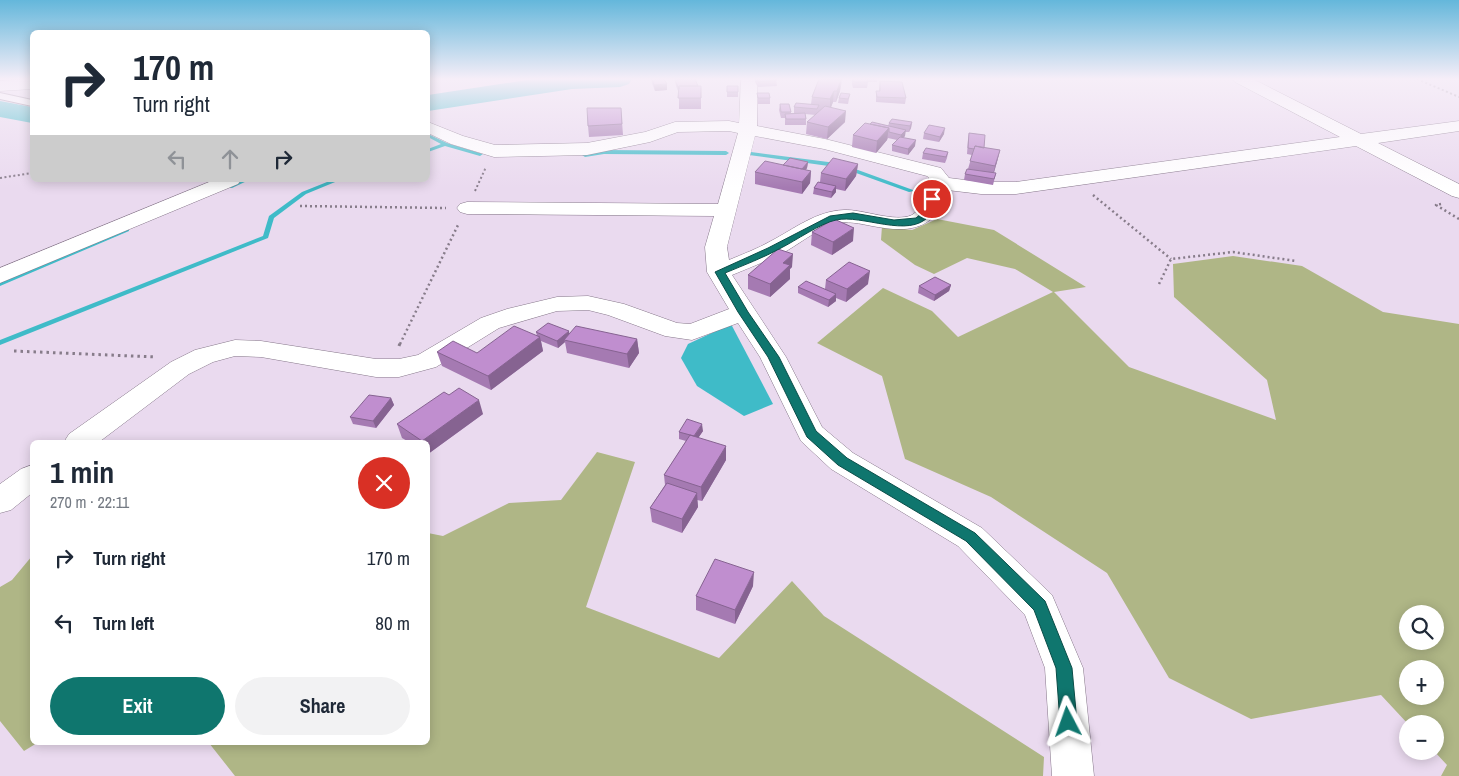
<!DOCTYPE html>
<html lang="en">
<head>
<meta charset="utf-8">
<style>
	:root { --surface:#fff; --page:#f2f2f3; --text:#1f2937; --muted:#747a83; --accent:#0f766e }
	body { margin:0; font-family:"Archivo Narrow",sans-serif; background:var(--page); color:var(--text); height:100vh; display:flex; flex-direction:column; font-size:19px; white-space:nowrap }
	* { box-sizing:border-box; margin:0 }
	p { font-size:16px; color:var(--muted) }
	.icon { flex:none; width:28px; height:28px; fill:none; stroke:currentColor; stroke-width:2; stroke-linecap:round; stroke-linejoin:round }
	.map { position:relative; flex:1; overflow:hidden }
	.details { position:absolute; left:30px; top:440px; width:400px; height:305px; display:flex; flex-direction:column; background:var(--surface); border-radius:8px; box-shadow:0 2px 12px #0003 }
	.details>* { flex:none }
	.top-card { position:absolute; left:30px; top:30px; width:400px; height:152px; border-radius:8px; box-shadow:0 2px 12px #0003; background:#fff; color:var(--text); overflow:hidden }
	.tools { position:absolute; left:1399px; top:605px; display:grid; gap:10px }
	.tools a { display:grid; place-items:center; width:45px; height:45px; border-radius:50%; background:var(--surface); box-shadow:0 2px 12px #0003; font-size:25px }
	.pin { position:absolute; display:grid; place-items:center; width:42px; height:42px; color:#fff; margin:-21px; border:2px solid #fff; border-radius:50%; box-shadow:0 1px 5px #0007 }
	.me { position:absolute; width:55px; margin:-28px; rotate:356deg; stroke-linejoin:round; filter:drop-shadow(0 0 4px #0008) }
	.turn { display:flex; align-items:center; gap:18px; height:105px; padding:0 20px; font-size:22px }
	.turn .icon { width:65px; height:65px; stroke-width:2.5 }
	.turn b { display:block; font-size:35px; line-height:42px }
	.lanes { display:flex; align-items:center; height:48px; padding:0 20px; background:#0003; justify-content:center; gap:25px; direction:ltr }
	.lanes .off { opacity:.35 }
	.round { display:grid; place-items:center; flex:none; width:52px; height:52px; border-radius:26px; background:var(--page) }
	.overview { display:flex; align-items:center; justify-content:space-between; height:85px; padding:0 20px }
	h1 { font-size:30px; font-weight:700; line-height:38px }
	.action { display:flex; gap:10px; margin-top:auto; padding:10px 20px }
	.action a { flex:1; height:58px; border-radius:30px; background:var(--accent); color:#fff; font-size:20px; font-weight:700; line-height:58px; text-align:center }
	.action a+a { background:var(--page); color:var(--text) }
	ul { padding:0; list-style:none }
	li { display:flex; align-items:center; gap:15px; height:65px; padding:0 20px }
	li div { flex:1 }
	li b { display:block; font-size:19px }
	li em { font-style:normal }
	.map>svg:first-child { display:block }
	.green { fill:#afb686; fill-rule:evenodd }
	.water { fill:#3fbbc8 }
	.lines { fill:none; stroke-linecap:round; stroke-linejoin:round }
	.stream { fill:#3fbbc8; fill-rule:evenodd }
	.river { fill:#3fbbc8; fill-rule:evenodd }
	.service-casing { stroke:#86778a; stroke-width:2 }
	.minor-casing { stroke:#86778a; stroke-width:1 }
	.secondary-casing { stroke:#86778a; stroke-width:1 }
	.path-far2 { stroke:#877c8a; stroke-width:2; stroke-dasharray:2 2.5; stroke-linecap:butt }
	.path-far1 { stroke:#877c8a; stroke-width:2.5; stroke-dasharray:2 3; stroke-linecap:butt }
	.path { stroke:#877c8a; stroke-width:3; stroke-dasharray:2.5 4; stroke-linecap:butt }
	.service { fill:#fff; fill-rule:evenodd }
	.minor { fill:#fff; fill-rule:evenodd }
	.secondary { fill:#fff; fill-rule:evenodd }
	.wall { fill:#a57ab2 }
	.shaded-wall { fill:#866391 }
	.building { fill:#c08ecf; stroke:#866391 }
	.route { fill:#0f766e; stroke:#0a4d48 }
</style>
</head>
<body>
<div class="map">
<svg width="1459" height="776" viewBox="0 0 1459 776">
	<rect width="100%" height="100%" fill="#eadaef"/>
	<path class="green" d="M937 219 994 230 1086 287 1054 292 1129 367 1276 420 1267 380 1174 297 1173 264 1233 256 1302 266 1383 312 1459 324V776H1441L1447 765 1434 751 1435 724H1408L1381 695 1251 719 1169 678 1107 573 991 497 905 459 882 376 817 343 883 288 932 311 958 337 1053 292 1015 269 967 258 934 274 915 265 881 240 882 226 912 230ZM1408 614H1435V641H1408ZM1408 669H1435V696H1408Z
		M597 452 635 462 586 607 719 658 792 581 824 616 1044 757 1043 776H235L209 743 428 742V533L443 536 509 503 561 500Z
		M32 556V742L37 743 24 751 0 721V587L12 580Z"/>
	<path class="water" d="M731 324 773 404 744 416 697 386 681 358 688 344Z"/>
	<g class="lines">
		<path class="stream" d="M428 134 447 143 483 154 480 156 445 146 428 152V149L441 144 428 137Z
			M604 150 726 151 729 153 726 155 604 154 585 157 582 155 585 153Z
			M751 152 836 163 839 165 836 167 749 155 748 154Z
			M847 166 913 190 914 191 909 192 845 169 844 168Z
			M242 180H249L232 188 227 187Z
			M332 180H340L306 194 274 218 268 238 0 345V340L263 236 269 216 302 192Z
			M127 228 129 229V231L0 286V282Z"/>
		<path class="river" d="M534 79H632L629 84 620 87 572 89 428 111V95Z
			M0 101 32 107V123L0 117Z"/>
		<defs>
			<path id="service" d="M0 93 32 100V106L0 99Z"/>
			<path id="minor" d="M741 79H757V126L825 139 941 168 949 178 981 182H1016L1340 137 1235 82 1233 79H1253L1361 134 1459 121V131L1378 143 1459 184V198L1452 196 1356 146 1016 194H981L947 190C936 231 909 233 872 226 861 224 846 220 835 224 818 229 803 241 788 250 770 260 751 267 732 275L786 357 822 427 853 453 982 528 1052 595 1083 668 1094 776H1052L1045 668 1025 615 958 546 831 469 801 441 760 357 738 323 692 340 665 336 608 315 588 310 557 311 499 328 436 367 399 377H376L261 357 235 356 213 362 189 374 99 442H64L69 434 171 362 195 350 235 340 261 341 376 359H399L418 355 481 318 507 309 557 297 588 296 624 304 677 323 690 324 729 309 707 272 705 247 714 216 467 214 460 212 457 208 460 204 467 202 718 204 738 133 729 131 678 132 650 142 587 155 494 157 451 144 428 133V122L463 136 495 145 587 143 645 132 675 122 729 121 739 123ZM755 136 824 149 927 176 929 178C928 190 923 209 912 215 895 223 863 209 844 210 816 211 794 229 771 241 757 249 743 254 729 260L727 247Z
				M214 180H241L238 184 0 283V268Z
				M32 465V493L11 510 0 513V484L21 469Z"/>
			<path id="secondary" d="M32 79V89L0 91V81Z"/>
		</defs>
		<use href="#service" class="service-casing"/>
		<use href="#minor" class="minor-casing"/>
		<use href="#secondary" class="secondary-casing"/>
		<path class="path-far2" d="M1417 79 1459 97
			M0 178 32 173
			M475 191 486 167"/>
		<path class="path-far1" d="M1093 195 1171 259
			M1441 204 1436 205 1459 219
			M300 206 446 208
			M1159 284 1171 259 1233 252 1296 261
			M400 344 459 223"/>
		<path class="path" d="M399 346 400 343
			M14 351 156 357"/>
		<use href="#service" class="service"/>
		<use href="#minor" class="minor"/>
		<use href="#secondary" class="secondary"/>
	</g>
	<path class="wall" d="M651 79 667 90 655 91 652 83Z
		M755 79H776L777 86 758 87 755 82Z
		M852 79H877V82H868L867 88H853L852 84Z
		M675 80 701 96V109H679V93L676 86Z
		M842 81 840 91 836 102H833L831 107 845 122 827 139 806 134 807 122 816 115 805 114 806 119V125H785V118H781L779 110 780 104 791 112V113H801H794V107L811 104 812 97Z
		M880 81 906 98 905 104 876 102V91H879Z
		M727 86 738 92V97H727Z
		M757 93 770 98V104H758Z
		M850 94 848 104 838 103 839 98Z
		M621 108 623 135 589 137 588 126Z
		M912 122 911 128 909 132H905V136L903 138 915 146 908 155 892 151V145L897 140 888 138 887 140 876 153 852 147 853 135 888 126 889 123Z
		M924 133 944 134 939 142 923 139Z
		M969 133 984 148 1000 150 994 173H996L993 185 964 180 965 174 968 169 972 155 967 154 968 139Z
		M948 152 947 158 945 163 922 159 923 153Z
		M808 162 807 168 806 170 811 171 810 183 802 194 755 184V172L783 165Z
		M858 164 856 176 845 191 836 189V192L831 198 813 194 814 188 820 182 821 173Z
		M812 232 853 241 832 255 811 245Z
		M792 267 790 269V279L770 297 748 289V275Z
		M826 280 868 284 846 302 836 298V301L828 307 798 293V287L825 289Z
		M951 285 949 291 934 301 918 293 919 286Z
		M536 332 569 334 637 339 639 353 629 368 567 353 565 342 558 348 541 341 543 351 491 390 442 366 437 352 477 353 537 336Z
		M449 395 483 414 428 454V442H409L402 438 397 424Z
		M391 398 394 405 376 428 353 424 350 417Z
		M703 431 698 438 726 460 702 501 697 500 698 507 682 533 652 522 650 508 665 485 664 475 686 441 679 439V432Z
		M753 586 735 624 696 610V596Z"/>
	<path class="shaded-wall" d="M841 80 840 91 836 102 837 91Z
		M667 84V90L655 91 654 85Z
		M834 91 833 102 830 110V99Z
		M846 111 845 122 827 139 828 127Z
		M912 122 911 128 909 132 910 126Z
		M889 128 887 140 876 153 877 141Z
		M945 128 944 134 939 142 940 137Z
		M906 130 905 136 900 141 901 135Z
		M916 140 915 146 908 155V149Z
		M1000 150 997 162 992 178 995 166Z
		M808 162 807 168 801 175 802 169Z
		M858 164 856 176 845 191 846 179Z
		M811 171 810 183 802 194V182Z
		M836 186V192L831 198 832 192Z
		M854 228 853 241 832 255 833 242Z
		M793 254 792 267 790 269V279L770 297V284L783 263Z
		M870 271 868 284 846 302 847 289Z
		M951 285 949 291 934 301 935 295Z
		M836 294V301L828 307 829 300Z
		M569 331 570 338 564 340 565 342 558 348 557 341Z
		M540 337 543 351 491 390 488 376Z
		M637 339 639 353 629 368 627 354Z
		M391 398 394 405 376 428 373 421Z
		M479 400 483 414 428 454V442H423L422 441Z
		M702 424 703 431 694 444V437Z
		M726 446V460L702 501 701 487Z
		M697 493 698 507 682 533V519Z
		M754 572 753 586 735 624V610Z"/>
	<path class="building" d="M652 79H664L667 84 654 85Z
		M686 79H695L698 86H679V89L675 80Z
		M757 79H776L777 80 758 82Z
		M819 79 841 80 837 91H834L830 99 812 97Z
		M827 79H841L842 81 841 80Z
		M852 79H867L868 82H854Z
		M880 81 902 82 906 98 877 97 876 91H880Z
		M679 86H701V98H678Z
		M727 86H738V92H727Z
		M757 93H769L770 98H758Z
		M841 93 850 94 848 99 839 98Z
		M796 103 819 105 817 109 794 107Z
		M780 104H789L791 112H781Z
		M825 106 846 111 828 127 807 122Z
		M587 108H621L622 124 588 126Z
		M805 113 806 119H786L785 114Z
		M892 119 912 122 910 126 889 123Z
		M872 122 906 130 901 135 889 132V128L870 124Z
		M865 123 889 128 877 141 853 135Z
		M929 125 945 128 940 137 924 133Z
		M969 133 985 135 984 148 975 146 974 149 968 148Z
		M900 137 916 140 908 149 892 145Z
		M975 146 1000 150 995 166 970 161Z
		M926 148 948 152 946 157 923 153Z
		M790 158 808 162 802 169 783 165Z
		M833 158 858 164 846 179 821 173Z
		M765 161 811 171 802 182 755 172Z
		M967 169 996 173 994 179 965 174Z
		M818 182 836 186 832 192 814 188Z
		M834 219 854 228 833 242 812 232Z
		M778 249 793 254 783 263 790 265 770 284 748 275Z
		M849 262 870 271 847 289 826 280Z
		M935 277 951 285 935 295 919 286Z
		M806 281 836 294 829 300 798 287Z
		M548 323 569 331 557 341 536 332Z
		M514 326 540 337 488 376 437 352 453 341 477 353Z
		M576 326 637 339 627 354 564 340Z
		M459 388 479 400 422 441 397 424 444 392 449 395Z
		M369 395 391 398 373 421 350 417Z
		M687 419 702 424 694 436 679 432Z
		M690 435 726 446 701 487 664 475Z
		M667 483 697 493 682 519 650 508Z
		M715 559 754 572 735 610 696 596Z"/>
	<linearGradient id="sky" x2="0" y2="1"><stop stop-color="#64b7db"/><stop offset="0.42" stop-color="#f6eef8"/><stop offset="1" stop-color="#f6eef8" stop-opacity="0"/></linearGradient>
	<rect width="1459" height="188" fill="url(#sky)"/>
	<path class="route" d="M929 197 936 199C934 204 933 212 929 216 909 239 862 214 836 220 821 223 795 241 781 248 763 258 744 265 725 273L748 312 779 357 816 431 847 458 975 533 1045 601 1072 668 1077 722 1074 728 1068 730 1063 728 1060 722 1056 668 1034 610 966 541 838 465 807 437 768 357 738 312 715 272 768 248 830 216 853 213 894 220 916 218 922 213Z"/>
</svg>
<div class="tools">
<a><svg class="icon" aria-label="search" viewBox="0 0 24 24"><circle cx="10" cy="10" r="6"/><path d="M15 15l6 6"/></svg></a>
<a>+</a>
<a>−</a>
</div>
<div class="pin" style="left:932px;top:199px;background:#d93025"><svg class="icon" aria-label="arrive" viewBox="0 0 24 24"><path d="M6 21V4h12l-3 4 3 4H6"/></svg></div>
<svg class="me" style="left:1068px;top:722px" viewBox="-20 -20 40 40"><path d="M0-17L14 15 0 8-14 15z" fill="#0f766e" stroke="#fff" stroke-width="4"/></svg>
<div class="top-card">
<div class="turn"><svg class="icon" aria-label="right" viewBox="0 0 24 24"><path d="M7 20v-9h11M14 6l5 5-5 5"/></svg><div><b>170 m</b>Turn right</div></div>
<div class="lanes"><svg class="icon off" aria-label="left" viewBox="0 0 24 24"><path d="M17 20v-9H6M10 6l-5 5 5 5"/></svg><svg class="icon off" aria-label="ahead" viewBox="0 0 24 24"><path d="M12 20V5M6 11l6-6 6 6"/></svg><svg class="icon" aria-label="right" viewBox="0 0 24 24"><path d="M7 20v-9h11M14 6l5 5-5 5"/></svg></div>
</div>
<section class="details">
<div class="overview"><div><h1>1 min</h1><p>270 m · 22:11</p></div><a class="round" style="background:#d93025;color:#fff"><svg class="icon" aria-label="close" viewBox="0 0 24 24"><path d="M6 6l12 12M18 6L6 18"/></svg></a></div>
<ul>
<li><svg class="icon" aria-label="right" viewBox="0 0 24 24"><path d="M7 20v-9h11M14 6l5 5-5 5"/></svg><div><b>Turn right</b></div><em>170 m</em></li>
<li><svg class="icon" aria-label="left" viewBox="0 0 24 24"><path d="M17 20v-9H6M10 6l-5 5 5 5"/></svg><div><b>Turn left</b></div><em>80 m</em></li>
</ul>
<div class="action"><a>Exit</a><a>Share</a></div>
</section>
</div>
</body>
</html>
